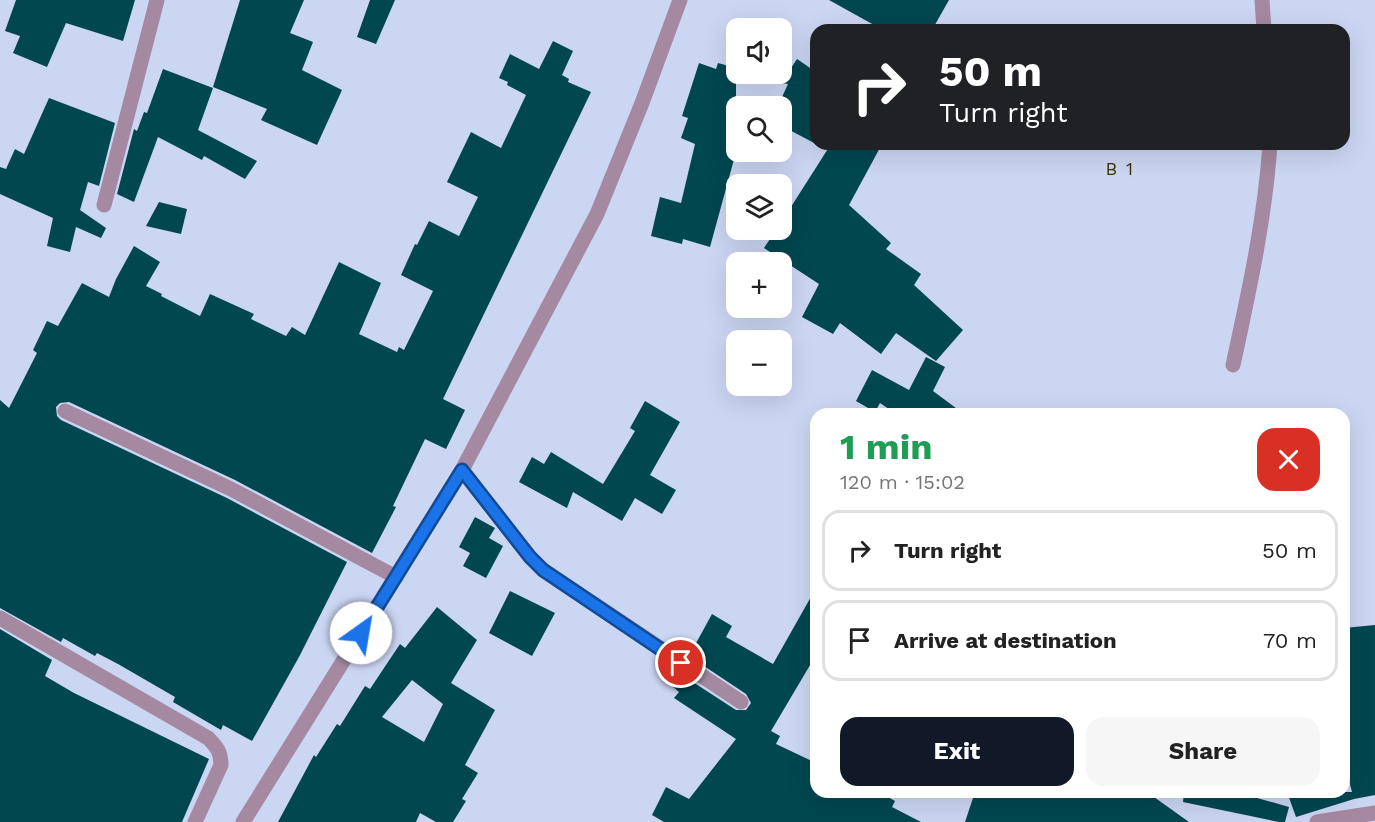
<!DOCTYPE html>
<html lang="en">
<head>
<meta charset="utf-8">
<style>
	:root { --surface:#fff; --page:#f6f6f6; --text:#222; --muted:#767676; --line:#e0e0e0; --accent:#111827 }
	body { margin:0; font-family:"Work Sans",sans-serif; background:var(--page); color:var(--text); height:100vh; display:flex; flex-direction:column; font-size:22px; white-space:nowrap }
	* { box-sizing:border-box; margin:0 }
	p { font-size:20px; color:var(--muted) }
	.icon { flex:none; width:33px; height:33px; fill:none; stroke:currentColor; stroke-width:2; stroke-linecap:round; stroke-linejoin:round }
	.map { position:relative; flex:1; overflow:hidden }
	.details { position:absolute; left:810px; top:408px; width:540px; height:390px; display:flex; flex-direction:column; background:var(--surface); border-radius:18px; box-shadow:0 6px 24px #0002 }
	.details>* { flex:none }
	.guide { position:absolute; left:810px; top:24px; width:540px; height:126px; border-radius:18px; box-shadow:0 6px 24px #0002; background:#202124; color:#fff; overflow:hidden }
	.buttons { position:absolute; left:726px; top:18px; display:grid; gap:12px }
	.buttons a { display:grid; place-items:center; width:66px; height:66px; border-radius:12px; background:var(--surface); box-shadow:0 6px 24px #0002; font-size:30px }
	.pin { position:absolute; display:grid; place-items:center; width:51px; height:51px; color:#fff; margin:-26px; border:3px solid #fff; border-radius:50%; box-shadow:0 2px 6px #0007 }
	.me { position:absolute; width:66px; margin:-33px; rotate:32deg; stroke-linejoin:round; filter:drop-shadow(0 0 4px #0008) }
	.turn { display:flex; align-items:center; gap:21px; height:126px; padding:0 30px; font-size:27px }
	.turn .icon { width:78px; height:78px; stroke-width:2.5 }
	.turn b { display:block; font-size:42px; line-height:51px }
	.round { display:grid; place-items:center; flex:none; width:63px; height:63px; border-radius:18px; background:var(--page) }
	.summary { display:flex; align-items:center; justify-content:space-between; height:102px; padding:0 30px }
	h1 { font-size:36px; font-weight:700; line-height:45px; color:#1e9e55 }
	.cta { display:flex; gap:12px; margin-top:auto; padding:12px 30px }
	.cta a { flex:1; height:69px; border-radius:18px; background:var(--accent); color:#fff; font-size:24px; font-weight:700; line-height:69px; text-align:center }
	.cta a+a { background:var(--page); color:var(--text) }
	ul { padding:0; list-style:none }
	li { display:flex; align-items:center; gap:18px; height:81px; margin:0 12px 9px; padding:0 18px; border:3px solid var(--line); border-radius:18px }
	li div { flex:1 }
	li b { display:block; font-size:22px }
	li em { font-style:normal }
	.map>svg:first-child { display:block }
	.building { fill:#004750; fill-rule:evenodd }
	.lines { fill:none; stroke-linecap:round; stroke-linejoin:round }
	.minor { stroke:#a489a1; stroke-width:15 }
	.route-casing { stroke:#114b97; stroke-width:15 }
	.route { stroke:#1a73e8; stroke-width:10 }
	.labels { text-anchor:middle; stroke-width:6; stroke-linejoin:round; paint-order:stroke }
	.quarter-label { font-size:18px; letter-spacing:1.5px; fill:#3e3005; stroke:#cbd6f3 }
</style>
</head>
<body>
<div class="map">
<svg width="1375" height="822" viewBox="0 0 1375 822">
	<rect width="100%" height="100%" fill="#cbd6f3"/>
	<path class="building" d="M16 0H135L123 41 66 23 47 67 13 53 20 36 5 31Z
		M240 0H304L290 33 313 42 302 70 342 90 317 145 261 120 267 109 213 87Z
		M370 0H395L376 44 357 37Z
		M829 0H949L932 30H883Z
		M553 41 573 51 562 75 569 79 568 82 591 92 443 399 465 410 446 449 425 439 393 506 396 507 372 553 235 480 69 402 60 403 56 407 57 416 61 420 227 498 347 562 299 657 252 741 223 725 221 730 173 702 175 697 118 664 97 653 95 656 63 638 61 642 0 608V400L9 408 37 353 33 350 47 321 58 326 82 283 109 297 116 279 134 246 160 262 146 286 162 294 161 296 200 316 210 294 254 314 251 319 286 336 292 327 305 335 339 262 381 283 359 334 397 352 399 347 404 350 433 291 401 275 415 244 417 245 429 221 459 236 478 197 447 182 471 132 501 148 526 95 507 85 508 82 499 78 510 54 539 69Z
		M797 59 816 72V144L782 126V97L788 84 781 83Z
		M699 63 716 69 718 63 736 68V152L710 247 683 239 682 244 651 236 660 197 681 203 695 144 681 138 688 118 682 116Z
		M163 69 213 88 198 130 257 161 245 179 204 156 202 160 158 137 134 202 117 194 134 129 137 131 144 112 147 113Z
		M49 98 115 123 99 186 88 182 80 210 106 228 101 238 76 227 70 252 47 246 53 218 0 194V167L6 169 15 149 24 154Z
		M831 144H882L849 205 891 243 886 249 921 274 914 285 963 330 936 361 896 333 881 354 840 323 833 334 802 317 819 284 764 248 776 230H782V221Z
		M159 202 187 209 181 234 146 226Z
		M926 357 945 367 933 391 964 414H896L880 403 875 412 856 401 872 370 909 390Z
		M645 401 680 422 650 475 676 490 662 514 635 498 622 521 573 492 567 508 519 482 532 457 544 464 551 452 603 484 635 431 630 428Z
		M475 517 495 528 489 538 503 546 486 578 463 566 470 553 459 547Z
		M816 588V655L771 731 780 736 776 744 816 763V792H879L895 801 892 807 921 822H664L652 815 666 787 689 799 736 739 674 698 679 692 672 686 679 673 736 710H746L751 703 746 694 689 656 712 614 732 626 726 637 773 664Z
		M510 591 555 613 532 656 489 633Z
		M437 607 477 640 451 683 495 710 465 765 478 773 462 799 466 801 453 822H436L420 813 416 822H278L314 755 316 757 337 724 340 726 365 686 370 689 400 644 405 648ZM412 680 443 704 424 742 382 717Z
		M1375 625V795L1354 799 1296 817 1287 792H1352L1344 761V628Z
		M0 629 52 660 45 676 74 693 209 759 182 822H0Z
		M975 792H1147L1189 822H965Z
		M1184 792H1236L1289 807 1285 822H1279L1183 802Z"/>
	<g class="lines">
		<path class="minor" d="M1262 0 1264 30
			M104 205 157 0
			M1233 365C1249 291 1265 219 1270 144
			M65 411 231 489 396 577
			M462 470 530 557 543 570 741 702
			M0 618 208 738C217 747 221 752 221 765L195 822
			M243 822 462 470 597 214 642 103 680 0
			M1317 822 1375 813"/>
	</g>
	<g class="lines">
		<defs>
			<path id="route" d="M361 633 462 470 530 557 543 570 681 663"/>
		</defs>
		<use href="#route" class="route-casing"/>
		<use href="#route" class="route"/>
	</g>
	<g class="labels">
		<g class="quarter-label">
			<text x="1120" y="175">B 1</text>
		</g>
	</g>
</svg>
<div class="buttons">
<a><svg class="icon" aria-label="sound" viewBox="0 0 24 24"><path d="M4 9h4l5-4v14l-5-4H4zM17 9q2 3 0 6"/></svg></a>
<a><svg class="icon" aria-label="search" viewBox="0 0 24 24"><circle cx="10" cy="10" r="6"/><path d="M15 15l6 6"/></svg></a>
<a><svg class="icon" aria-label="layers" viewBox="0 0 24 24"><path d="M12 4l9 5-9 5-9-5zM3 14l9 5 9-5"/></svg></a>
<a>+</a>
<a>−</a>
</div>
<div class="pin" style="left:681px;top:663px;background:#d93025"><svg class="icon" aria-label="arrive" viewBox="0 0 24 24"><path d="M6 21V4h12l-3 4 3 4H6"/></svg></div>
<svg class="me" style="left:361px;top:633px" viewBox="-20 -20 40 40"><circle r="19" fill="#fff"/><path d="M0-13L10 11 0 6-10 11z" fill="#1a73e8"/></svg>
<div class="guide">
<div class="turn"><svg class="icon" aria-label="right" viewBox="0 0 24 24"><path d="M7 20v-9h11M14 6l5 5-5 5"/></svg><div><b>50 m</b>Turn right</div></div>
</div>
<section class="details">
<div class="summary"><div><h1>1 min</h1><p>120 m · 15:02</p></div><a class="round" style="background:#d93025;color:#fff"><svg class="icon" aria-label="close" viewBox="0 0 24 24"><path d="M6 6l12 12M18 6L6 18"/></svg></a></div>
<ul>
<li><svg class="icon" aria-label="right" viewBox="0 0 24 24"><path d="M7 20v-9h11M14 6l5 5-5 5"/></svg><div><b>Turn right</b></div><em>50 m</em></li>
<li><svg class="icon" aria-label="arrive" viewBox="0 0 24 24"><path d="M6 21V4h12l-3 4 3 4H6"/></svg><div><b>Arrive at destination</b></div><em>70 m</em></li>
</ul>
<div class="cta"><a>Exit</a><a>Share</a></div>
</section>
</div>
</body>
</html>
